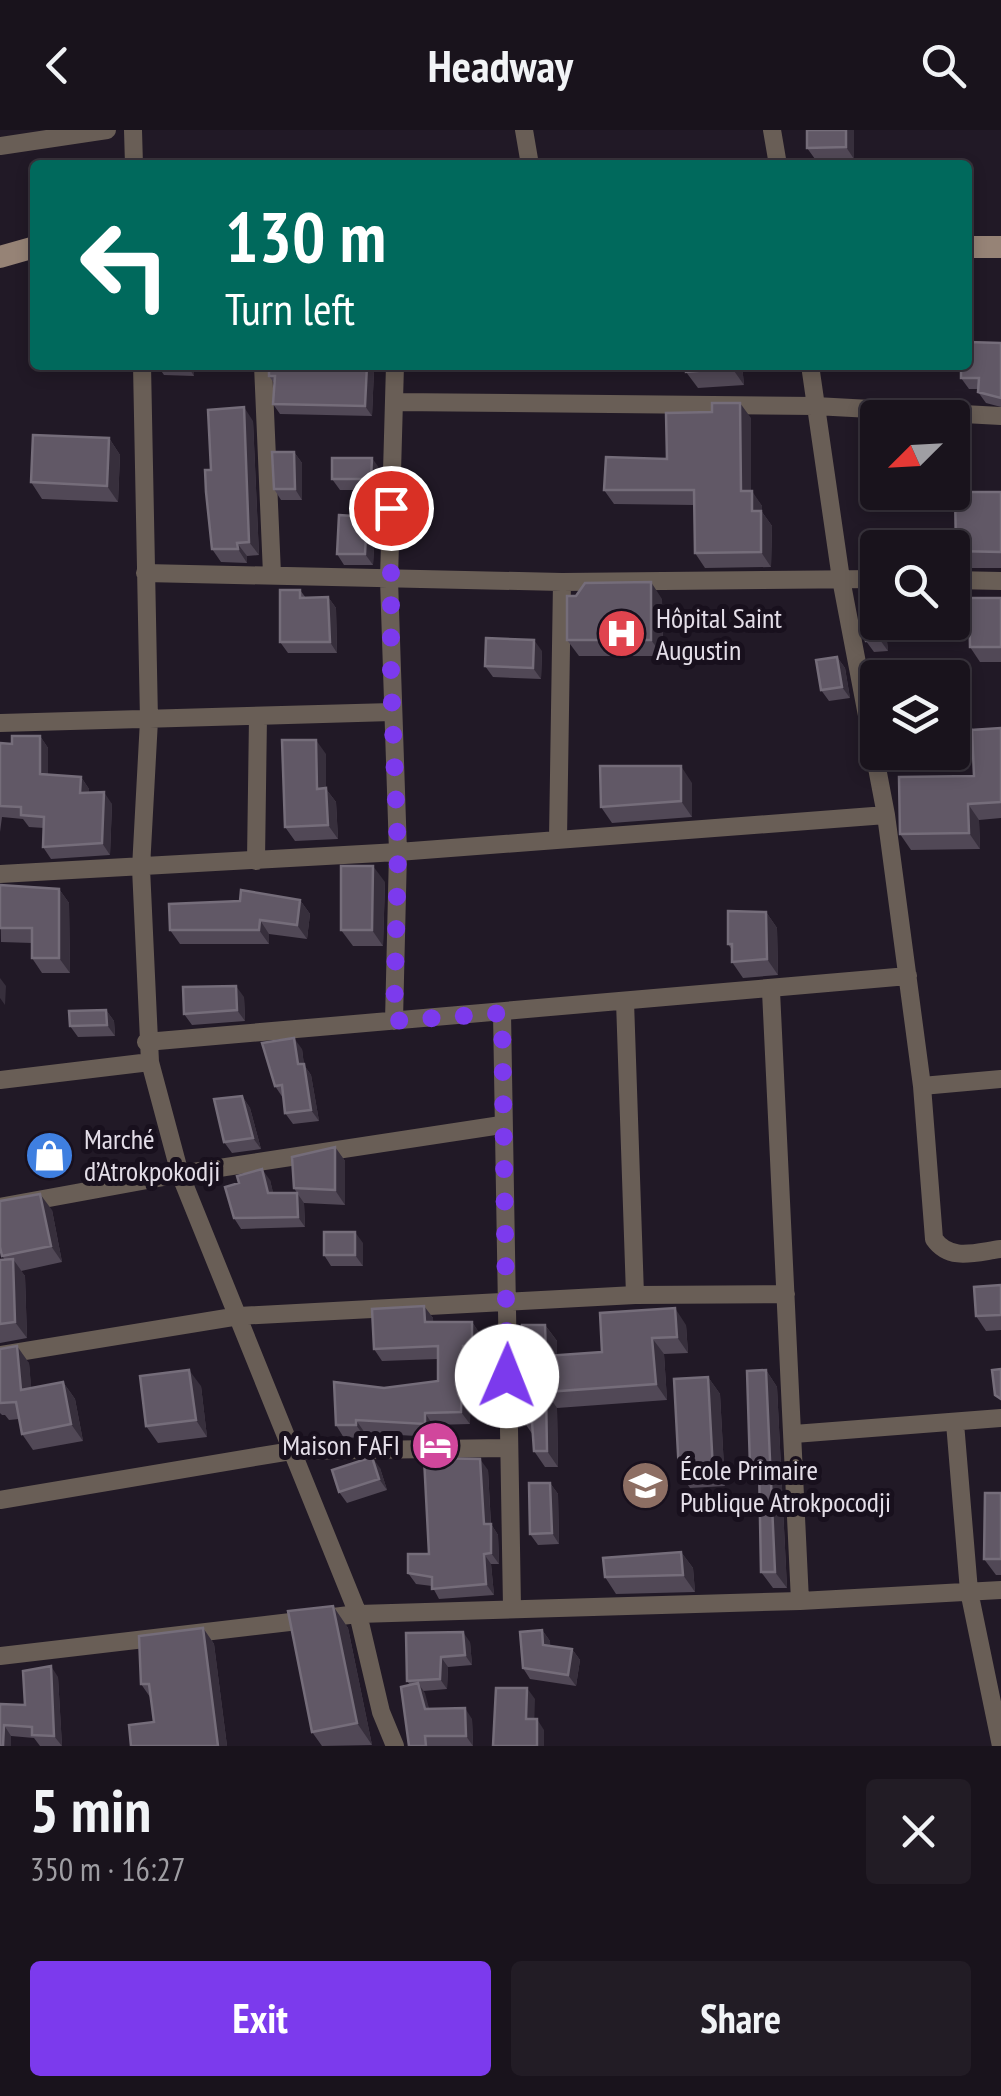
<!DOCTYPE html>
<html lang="en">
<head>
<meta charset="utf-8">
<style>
	:root { --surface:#19131c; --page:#221c25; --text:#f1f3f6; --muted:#9f9ea3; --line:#37323b; --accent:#7c3aed }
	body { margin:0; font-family:"PT Sans Narrow",sans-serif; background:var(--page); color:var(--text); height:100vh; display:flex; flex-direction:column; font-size:38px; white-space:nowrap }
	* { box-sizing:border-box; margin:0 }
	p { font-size:32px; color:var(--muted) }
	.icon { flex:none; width:55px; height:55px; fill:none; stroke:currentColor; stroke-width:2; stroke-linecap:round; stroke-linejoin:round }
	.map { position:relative; height:1616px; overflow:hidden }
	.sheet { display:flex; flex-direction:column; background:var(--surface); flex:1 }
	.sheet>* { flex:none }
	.guide { position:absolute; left:30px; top:30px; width:942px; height:210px; border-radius:10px; box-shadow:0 5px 15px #0003,0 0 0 2px var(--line); background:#00695c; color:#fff; overflow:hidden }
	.needle { width:65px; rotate:246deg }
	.fabs { position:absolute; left:860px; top:270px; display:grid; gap:20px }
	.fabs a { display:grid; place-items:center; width:110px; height:110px; border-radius:10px; background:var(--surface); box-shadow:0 5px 15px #0003,0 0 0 2px var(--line); font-size:50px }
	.pin { position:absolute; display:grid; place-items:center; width:85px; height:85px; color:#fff; margin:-42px; border:5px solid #fff; border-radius:50%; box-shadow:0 2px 10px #0007 }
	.me { position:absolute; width:110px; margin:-55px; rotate:1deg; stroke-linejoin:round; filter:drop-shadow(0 0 8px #0008) }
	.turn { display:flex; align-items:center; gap:35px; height:210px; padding:0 30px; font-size:45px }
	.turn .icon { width:130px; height:130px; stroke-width:2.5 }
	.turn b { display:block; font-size:70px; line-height:85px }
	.round { display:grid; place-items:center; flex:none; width:105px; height:105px; border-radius:10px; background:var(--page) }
	.overview { display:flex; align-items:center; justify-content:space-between; height:170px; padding:0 30px }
	h1 { font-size:60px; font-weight:700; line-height:75px }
	.primary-button { display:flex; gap:20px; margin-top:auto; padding:20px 30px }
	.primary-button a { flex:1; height:115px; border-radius:10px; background:var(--accent); color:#fff; font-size:40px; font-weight:700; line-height:115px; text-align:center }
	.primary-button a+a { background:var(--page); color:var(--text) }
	header { display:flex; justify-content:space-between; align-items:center; height:130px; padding:0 30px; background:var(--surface); font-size:45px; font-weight:700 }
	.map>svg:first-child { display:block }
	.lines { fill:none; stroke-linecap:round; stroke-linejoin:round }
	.street { stroke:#695e56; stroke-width:18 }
	.secondary { stroke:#968376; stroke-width:22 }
	.wall { fill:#514856 }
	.shaded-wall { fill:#372f3c }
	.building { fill:#615866; stroke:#756d7a; stroke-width:2.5 }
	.route { stroke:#7c3aed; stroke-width:18; stroke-dasharray:0 32.4 }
	.labels { text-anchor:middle; stroke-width:10; stroke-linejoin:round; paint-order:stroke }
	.poi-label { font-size:28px; fill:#e4dee8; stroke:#18101d; text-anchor:start }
</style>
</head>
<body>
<header><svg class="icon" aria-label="back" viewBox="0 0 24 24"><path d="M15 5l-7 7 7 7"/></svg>Headway<svg class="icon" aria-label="search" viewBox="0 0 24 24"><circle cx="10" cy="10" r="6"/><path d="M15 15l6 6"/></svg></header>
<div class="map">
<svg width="1001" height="1616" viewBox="0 0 1001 1616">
	<rect width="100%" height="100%" fill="#211926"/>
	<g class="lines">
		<path class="street" d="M133 0 134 35
			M524 0 530 35
			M772 0 778 35
			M0 16 107 0
			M142 235 149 590 141 738 150 932 180 1044 358 1484 381 1582 395 1616
			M263 235 272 444
			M810 235 841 449 886 685 922 956 934 1109C950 1132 976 1122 1001 1119
			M394 272 815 276 1001 286
			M145 443 562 452 878 449
			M952 450 1001 451
			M0 593 392 582
			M558 709 562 452
			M256 731 258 586
			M0 744 398 722 886 685
			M771 861 800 1471
			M625 871 635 1165
			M502 883 512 1477
			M394 891 398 722 389 449 395 235
			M146 912 908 846
			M0 950 150 932
			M922 956 1001 949
			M0 1077 180 1044 501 995
			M0 1225 239 1186 635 1165 786 1164
			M955 1293 969 1461 1001 1616
			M794 1304 1001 1288
			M0 1370 291 1321 506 1318
			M0 1526 358 1484 800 1471 1001 1460"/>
		<path class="secondary" d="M968 117H1001
			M0 127 35 117"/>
	</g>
	<path class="wall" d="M854 1V29H815L807 18Z
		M1001 213V277L986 273 978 262 979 259H969L961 248Z
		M157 235H194V246L164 245Z
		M686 235H742L744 255 698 258 686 242Z
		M374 240 372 286 280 284 273 274 274 253 269 246Z
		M751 288V361L762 376V382L772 396 771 437 705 438 695 423 694 375 614 374 604 360Z
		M253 291 259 425 247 426V433L221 432 212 419 211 340Z
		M109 308 120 325 118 372 42 369 31 352Z
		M294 322 302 333V370H281L274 359Z
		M380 339 379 360H340L332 349Z
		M1001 362V438H967L956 421Z
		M375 398 373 435H344L337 424Z
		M300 460 306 468 328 467 336 478 337 523H288L280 512Z
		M576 466 662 469 663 526H579L567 510Z
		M1001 468V532H980L970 517Z
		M878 492H885L888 521 874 522 866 511Z
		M542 521 541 549 493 547 485 536Z
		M837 527 845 538 850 568 829 571 821 560Z
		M952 586 973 599 1001 598V688L979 690 980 719 911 720 900 704 974 646 973 628H907L903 622H952Z
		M40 606 48 618V645L81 647 89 659V663L112 674 110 725 51 729 43 717 44 698 29 697 23 689 2 687 0 702V613L12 614Z
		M326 624V659L336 672 338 709 295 711 285 697Z
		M692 653V687L612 693 601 677Z
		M385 752 383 816H353L341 800Z
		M0 755 59 759 69 773 70 843H42L32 828V813L1 812Z
		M300 770 310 784 307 809 269 804V814H180L170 800Z
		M766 782 777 798 778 845 743 848 732 832V820L728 814Z
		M244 867 245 891 192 895 184 884Z
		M106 880 114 891 115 906 78 907 70 896Z
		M302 919 304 935 311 945 319 991 293 994 285 983 283 968 275 956Z
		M242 966 250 978 261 1019 232 1023 224 1012Z
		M335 1017 345 1031V1075L304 1073 305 1097 241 1099 234 1088 239 1053 270 1050 273 1063H297L294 1058Z
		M52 1080 62 1132 21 1141 25 1146 27 1208 0 1213V1130H5L2 1126Z
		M363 1113V1136H331L324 1125Z
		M1001 1155V1200L986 1201 976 1186Z
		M424 1176 433 1188V1192H472L480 1204V1228H471L470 1294 433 1295V1307L365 1303V1307L344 1308 336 1295 438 1251V1229L382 1231 374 1219Z
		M545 1195 557 1211V1225L602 1222 686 1195 688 1223 664 1224 667 1270 557 1278 558 1337H545L534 1321 533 1305 524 1292Z
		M0 1219 29 1233 31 1258 63 1252 75 1269 83 1311 33 1320 22 1304 19 1289 9 1290 5 1285H2L0 1283Z
		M766 1240 777 1257 787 1458H773L761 1442 759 1349 750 1336Z
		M708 1247 720 1264 725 1356 690 1358 679 1342Z
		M201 1256 207 1307 158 1313 146 1296Z
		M380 1338 387 1360 347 1373 339 1362Z
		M488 1340 491 1394 498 1405 499 1434H491L494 1465 439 1469 432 1456 416 1454 408 1443 429 1424Z
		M550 1353 558 1364 559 1414 538 1415 530 1404Z
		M1001 1363V1445H996L984 1429Z
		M681 1422 693 1438 695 1462 616 1464 605 1447Z
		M333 1476 348 1498 372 1615 322 1616 312 1602Z
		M203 1498 214 1514 227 1616H131L154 1592 150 1567 141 1554Z
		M542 1500 550 1511V1516L572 1519 580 1530 576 1556 530 1549 523 1538Z
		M406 1503 470 1512 472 1535 448 1537 447 1559 423 1561 429 1579 472 1589 473 1616H409L410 1555 407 1551Z
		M58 1547 62 1616H40L34 1608 11 1606 0 1616V1574L25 1575Z"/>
	<path class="shaded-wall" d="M846 0H854V29L846 17Z
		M187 235H194V246Z
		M367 235H371L374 240 372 286 365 276Z
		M732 235H742L744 255 732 238Z
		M740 273 751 288V376L741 361Z
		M244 277 253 291 259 425 249 412Z
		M109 308 120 325 118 372 107 356Z
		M294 322 302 333V370L295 359Z
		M372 328 380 339 379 360 371 349Z
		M752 361 762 376V382L772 396 771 437 761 422 752 381Z
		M367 387 375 398 373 435 365 424Z
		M237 413 247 426V433L238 419Z
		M651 452 662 469 663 526 651 510Z
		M328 467 336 478 337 523 330 512Z
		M878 492H885L888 521 880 510Z
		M534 510 542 521 541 549 533 538Z
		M837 527 845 538 850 568 842 557Z
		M964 586 976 603V628L964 611Z
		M40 606 48 618V656L40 644Z
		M316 610 326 624V659L336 672 338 709 328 695 317 659Z
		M681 636 692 653V687L681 671Z
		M81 647 89 659V675L80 663Z
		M104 662 112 674 110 725 102 713Z
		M968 674 979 690 980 719 969 703Z
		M373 736 385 752 383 816 372 800Z
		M59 759 69 773 70 843 59 828Z
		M300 770 310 784 307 809 297 795Z
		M766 782 777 798 778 845 767 829Z
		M260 790 269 804V814L259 800Z
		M0 848 6 856 5 875 0 868Z
		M236 856 244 867 245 891 237 880Z
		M106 880 114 891 115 906 107 895Z
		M294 908 302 919 304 935 311 945 319 991 311 980 298 934Z
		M242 966 250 978 261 1019 253 1008Z
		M335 1017 345 1031V1075L335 1060Z
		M262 1039 270 1050 276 1074 268 1063Z
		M297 1063 304 1073 305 1097 298 1087Z
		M40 1064 52 1080 62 1132 51 1116Z
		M355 1102 363 1113V1136L355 1125Z
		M13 1129 25 1146 27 1208 15 1192Z
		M424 1176 433 1188 434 1204 425 1192Z
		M675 1178 686 1195 688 1223 677 1207Z
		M472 1192 480 1204V1228L472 1216Z
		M545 1195 557 1211V1242L546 1226Z
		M652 1208 664 1224 667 1270 656 1254Z
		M17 1216 29 1233 33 1276 21 1260Z
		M463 1216 471 1228 470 1294 461 1282Z
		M189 1240 201 1256 207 1307 196 1290Z
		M766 1240 777 1257 787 1458 775 1442Z
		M708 1247 720 1264 725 1356 713 1340Z
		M63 1252 75 1269 83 1311 71 1294Z
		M546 1262 557 1278 558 1337 547 1321Z
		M425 1283 433 1295V1307L425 1294Z
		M356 1290 365 1303V1307L356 1295Z
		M372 1327 380 1338 387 1360 379 1349Z
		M480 1329 488 1340 491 1399V1394L498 1405 499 1434 491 1423 484 1394Z
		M550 1353 558 1364 559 1414 552 1403Z
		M681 1422 693 1438 695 1462 683 1445Z
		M484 1424 491 1434 494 1465 486 1454Z
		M333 1476 348 1498 372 1615 357 1593Z
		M203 1498 214 1514 227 1616H218Z
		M542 1500 550 1511 551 1526 543 1515Z
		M463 1502 470 1512 472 1535 465 1525Z
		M572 1519 580 1530 576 1556 568 1545Z
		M441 1527 448 1537 447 1559 440 1549Z
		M51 1536 58 1547 62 1616 54 1606Z
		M418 1553 425 1563 432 1590 425 1579Z
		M527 1558 535 1569 534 1600 526 1589Z
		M465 1578 472 1589 473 1616 466 1606Z
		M537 1589 544 1600V1616H537Z
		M4 1595 11 1606V1616H3Z"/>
	<path class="building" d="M807 0H846V17L807 18Z
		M968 212 1001 213V268L978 262 979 248H961V235H968Z
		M269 235H367L365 276 273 274 275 246H269Z
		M686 235H732V238L686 242Z
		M712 273H740L741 361H752V381H761V422L695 423 694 360H604L606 327 667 329 666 283 712 282Z
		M244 277 249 412 237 413 238 419H212L206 362 205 340H211L208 280Z
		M33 305 109 308 107 356 31 352Z
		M272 322H294L295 359H274Z
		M332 328H372L371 349H332Z
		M955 362H1001V422L956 421Z
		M339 385 367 387 365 424H337Z
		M651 452V510H567V466H576L585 453Z
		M280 460H300V468L328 467 330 512H280Z
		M969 468H1001V517H970Z
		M877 480 880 510 866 511 862 482Z
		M486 508 534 510 533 538 485 536Z
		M837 527 842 557 821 560 816 530Z
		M952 586H964V611H952Z
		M1001 598V672L968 674 969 703 900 704 899 647 974 646 972 600Z
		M12 606H40V644L81 647 80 663 104 662 102 713 43 717 44 687 21 685V677L0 676V613L12 614Z
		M282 610H316L317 659 326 658 328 695 285 697Z
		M600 636H681V671L601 677Z
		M341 736H373L372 800H341Z
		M0 755 59 759V828H32V798H0Z
		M241 760 300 770 297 795 260 790 259 800H170L169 774 240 771Z
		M728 781 766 782 767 829 732 832V814H728Z
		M236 856 237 880 184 884 183 857Z
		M106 880 107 895 70 896 69 881Z
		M294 908 298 934H304L311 980 285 983 282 955 275 956 262 913Z
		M242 966 253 1008 224 1012 214 969Z
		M335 1017V1060L294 1058 292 1027Z
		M262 1039 268 1063H297L298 1087 234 1088 225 1057 239 1053 237 1046Z
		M40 1064 51 1116 2 1126 0 1117V1071Z
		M324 1102H355V1125H324Z
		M13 1129 15 1192 0 1194V1130Z
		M1001 1155V1185L976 1186 974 1157Z
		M424 1176 425 1192H472V1216H463L461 1282 425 1283V1294L356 1290V1295H336L334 1252 384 1258 438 1251V1216L374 1219 372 1179Z
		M675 1178 677 1207 652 1208 656 1254 546 1262 547 1321H534L532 1292H524L522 1195H545L546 1226 602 1222 600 1183Z
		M17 1216 21 1260 63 1252 71 1294 22 1304 16 1272 0 1273V1219Z
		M1001 1239V1269L995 1265 992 1240Z
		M189 1240 196 1290 146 1296 140 1246Z
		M766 1240 775 1442H761L759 1336H750L747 1241Z
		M708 1247 713 1340 679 1342 674 1249Z
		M372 1327 379 1349 339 1362 332 1340Z
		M424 1328 480 1329 484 1394H491V1423L484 1424 486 1454 432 1459V1447L408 1443V1424H429Z
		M529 1353H550L552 1403 530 1404Z
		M985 1363H1001V1429H984Z
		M681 1422 683 1445 605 1447 603 1428Z
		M333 1476 357 1593 312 1602 288 1481Z
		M203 1498 218 1616H131L129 1595 154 1592 149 1554H141L139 1506Z
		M542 1500 543 1515 572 1519 568 1545 523 1538 520 1502Z
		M463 1502 465 1525 441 1527 440 1549 407 1551 406 1503Z
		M51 1536 54 1606 32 1605V1597L4 1595 3 1616H0V1574L25 1575 23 1541Z
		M418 1553 425 1579 465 1578 466 1606H425L426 1616H409L401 1557Z
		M496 1558H527L526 1589H537V1616H493Z"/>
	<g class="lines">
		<path class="route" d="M391 378V549L398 722 394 891 502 883 507 1246"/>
	</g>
	<defs>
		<symbol id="hospital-disc" viewBox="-11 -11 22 22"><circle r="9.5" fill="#e0444e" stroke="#18101d"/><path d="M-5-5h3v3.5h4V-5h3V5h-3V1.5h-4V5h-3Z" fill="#fff"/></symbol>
		<symbol id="shop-disc" viewBox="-11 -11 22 22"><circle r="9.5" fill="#3f7fe0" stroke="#18101d"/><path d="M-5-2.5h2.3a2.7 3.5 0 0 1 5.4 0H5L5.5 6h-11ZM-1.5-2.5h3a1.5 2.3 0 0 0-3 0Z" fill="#fff"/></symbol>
		<symbol id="hotel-disc" viewBox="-11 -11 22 22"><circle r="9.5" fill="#d1479c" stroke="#18101d"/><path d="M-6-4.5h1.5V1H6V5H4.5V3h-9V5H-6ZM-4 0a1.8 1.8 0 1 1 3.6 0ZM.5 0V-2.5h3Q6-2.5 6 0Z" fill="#fff"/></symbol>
		<symbol id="school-disc" viewBox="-11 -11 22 22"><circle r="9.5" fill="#8d6e63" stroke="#18101d"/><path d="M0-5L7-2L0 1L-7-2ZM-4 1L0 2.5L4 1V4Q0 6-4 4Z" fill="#fff"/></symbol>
	</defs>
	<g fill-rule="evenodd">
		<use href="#hospital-disc" x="594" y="476" width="55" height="55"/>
		<use href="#shop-disc" x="22" y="998" width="55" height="55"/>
		<use href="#hotel-disc" x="408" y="1288" width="55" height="55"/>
		<use href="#school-disc" x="618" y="1328" width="55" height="55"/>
	</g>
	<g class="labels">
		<g class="poi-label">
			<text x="656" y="498">Hôpital Saint<tspan x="656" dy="32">Augustin</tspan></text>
			<text x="84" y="1019">Marché<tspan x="84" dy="32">d’Atrokpokodji</tspan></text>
			<text x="400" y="1325" text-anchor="end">Maison FAFI</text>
			<text x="680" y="1350">École Primaire<tspan x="680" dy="32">Publique Atrokpocodji</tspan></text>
		</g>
	</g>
</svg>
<div class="fabs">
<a><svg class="needle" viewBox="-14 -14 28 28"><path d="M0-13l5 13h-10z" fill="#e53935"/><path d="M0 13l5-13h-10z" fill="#9f9ea3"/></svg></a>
<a><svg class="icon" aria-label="search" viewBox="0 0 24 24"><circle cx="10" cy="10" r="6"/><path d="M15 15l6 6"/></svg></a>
<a><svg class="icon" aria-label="layers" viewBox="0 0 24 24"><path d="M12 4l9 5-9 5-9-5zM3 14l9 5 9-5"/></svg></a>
</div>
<div class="pin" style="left:391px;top:378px;background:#d93025"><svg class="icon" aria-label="arrive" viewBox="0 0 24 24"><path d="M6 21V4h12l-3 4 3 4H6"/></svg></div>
<svg class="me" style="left:507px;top:1246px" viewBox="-20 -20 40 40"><circle r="19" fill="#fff"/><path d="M0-13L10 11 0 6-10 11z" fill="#7c3aed"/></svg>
<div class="guide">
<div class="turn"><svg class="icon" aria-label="left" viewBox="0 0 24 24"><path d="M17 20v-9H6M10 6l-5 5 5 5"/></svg><div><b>130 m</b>Turn left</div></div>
</div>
</div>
<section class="sheet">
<div class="overview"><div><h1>5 min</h1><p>350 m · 16:27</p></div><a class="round"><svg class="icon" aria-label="close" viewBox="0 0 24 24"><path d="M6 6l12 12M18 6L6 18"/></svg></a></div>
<div class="primary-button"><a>Exit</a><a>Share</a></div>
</section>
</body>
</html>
